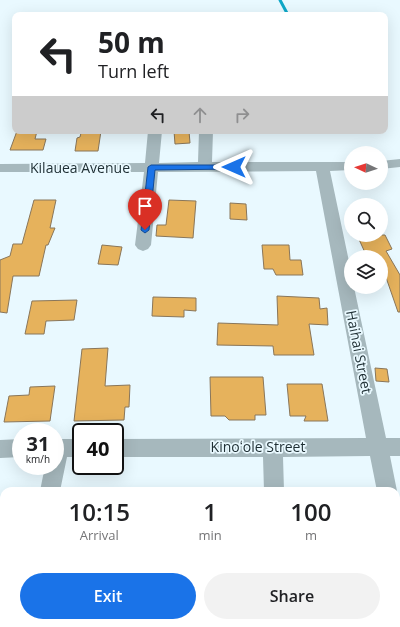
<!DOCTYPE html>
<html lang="en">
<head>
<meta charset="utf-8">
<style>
	:root { --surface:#fff; --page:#f2f2f2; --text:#202124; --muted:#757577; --accent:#1a73e8 }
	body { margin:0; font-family:"Open Sans",sans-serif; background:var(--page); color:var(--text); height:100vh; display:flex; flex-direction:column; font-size:15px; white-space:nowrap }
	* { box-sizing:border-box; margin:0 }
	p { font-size:13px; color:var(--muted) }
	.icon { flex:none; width:22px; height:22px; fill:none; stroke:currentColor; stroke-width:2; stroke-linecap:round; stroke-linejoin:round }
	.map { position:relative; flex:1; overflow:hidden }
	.side { position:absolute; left:0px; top:487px; width:400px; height:140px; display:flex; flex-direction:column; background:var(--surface); border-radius:12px 12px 0 0; box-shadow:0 4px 16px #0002 }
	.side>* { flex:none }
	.top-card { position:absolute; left:12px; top:12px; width:376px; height:122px; border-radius:8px; box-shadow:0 4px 16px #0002; background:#fff; color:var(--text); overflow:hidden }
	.needle { width:26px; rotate:274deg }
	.buttons { position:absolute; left:344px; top:146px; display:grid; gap:8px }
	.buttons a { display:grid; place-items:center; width:44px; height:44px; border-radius:50%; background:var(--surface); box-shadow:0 4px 16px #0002; font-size:20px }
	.speed { position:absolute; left:12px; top:423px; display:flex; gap:8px; font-size:20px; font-weight:700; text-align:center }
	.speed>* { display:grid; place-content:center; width:52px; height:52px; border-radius:50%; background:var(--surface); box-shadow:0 4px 16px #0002; line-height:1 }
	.speed small { font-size:10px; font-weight:400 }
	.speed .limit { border:2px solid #111; border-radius:6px; background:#fff; color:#111 }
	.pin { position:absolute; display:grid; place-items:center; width:34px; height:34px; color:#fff; margin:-41px -17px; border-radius:50% 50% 50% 0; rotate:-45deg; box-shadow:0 0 4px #0007 }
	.pin .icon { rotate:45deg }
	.me { position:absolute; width:44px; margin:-22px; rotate:270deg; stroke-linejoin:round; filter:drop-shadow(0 0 3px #0008) }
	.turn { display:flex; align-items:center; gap:14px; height:84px; padding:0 20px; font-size:18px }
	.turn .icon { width:52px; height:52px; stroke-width:2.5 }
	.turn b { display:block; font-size:28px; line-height:34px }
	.lanes { display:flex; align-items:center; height:38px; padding:0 20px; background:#0003; justify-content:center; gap:20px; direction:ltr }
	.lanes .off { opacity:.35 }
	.eta { display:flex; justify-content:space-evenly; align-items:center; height:68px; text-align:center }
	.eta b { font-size:24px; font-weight:600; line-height:28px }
	.button { display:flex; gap:8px; margin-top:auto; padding:8px 20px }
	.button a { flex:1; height:46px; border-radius:24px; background:var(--accent); color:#fff; font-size:16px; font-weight:600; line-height:46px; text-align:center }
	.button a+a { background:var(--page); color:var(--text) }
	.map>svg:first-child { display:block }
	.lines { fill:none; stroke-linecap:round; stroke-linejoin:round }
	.stream { stroke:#0fa8c8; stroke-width:3 }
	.building { fill:#e6b25c; stroke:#89765a }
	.minor { fill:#a6b8bd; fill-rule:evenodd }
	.route { fill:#1a73e8; stroke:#114b97 }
	.labels { text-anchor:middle; stroke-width:3.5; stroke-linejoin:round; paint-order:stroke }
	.street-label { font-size:14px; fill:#1e2e33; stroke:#e9f9ff }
</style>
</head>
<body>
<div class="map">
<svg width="400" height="627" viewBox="0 0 400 627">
	<rect width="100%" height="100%" fill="#e9f9ff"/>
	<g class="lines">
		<path class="stream" d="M280 0 288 15"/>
	</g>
	<path class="building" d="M17 131H37L35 139H46L43 150H10Z
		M84 131H101L98 151H75L77 138 80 137 81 133H84Z
		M174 131H189L190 143 175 144Z
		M34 200H56L50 228H55L48 245H46L39 276H13L7 313 0 312V260L10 256 13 244H22Z
		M169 200 196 201 193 238 156 236 157 225H166Z
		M230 203 246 204 247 220 230 219Z
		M357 235H385L392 249 386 251 400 275V312H398L381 263V257H367Z
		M102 245 122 247 118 265 98 264Z
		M262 245H289L290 260H301L303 275H276L273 269H264Z
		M277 296 319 298 320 309 327 308 328 325 309 324 314 355H274L273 346 217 345 218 323 278 325Z
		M153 297 196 298V311L184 310V317L152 316Z
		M77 300 74 320 46 321 44 334H25L32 301Z
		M108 348 105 386 130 385 129 407H125L124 420 74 421 82 349Z
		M375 368 387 369 389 382 376 381Z
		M210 377H263L266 415H255V420H229L225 416H211Z
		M287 384H322L328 421H304L306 416H290Z
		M55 386 50 421 4 422 9 396 29 395 30 387Z"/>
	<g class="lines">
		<path class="minor" d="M148 131H162L159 163 198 162 199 131H213L212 162H351V170L330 171 351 271V287H354L386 438H400V456H390L397 491 396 494V491H377L370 456 283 457 284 491H264L263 457H115V439L366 438 316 171 158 172 151 245 148 249 143 251 138 249 135 245 144 172H0V164L145 163Z
			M400 159V167L381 169V161Z
			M21 439V457L0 458V440Z
			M55 439H81V457H67L60 491H40L45 466H55Z
			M396 523 400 525V564L396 562Z
			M11 623H35L33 627H11Z"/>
	</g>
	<path class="route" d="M151 165H234L238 167 234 169 155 170 149 230 145 233 141 230 148 167Z"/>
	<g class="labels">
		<g class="street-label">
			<text x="80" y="173">Kilauea Avenue</text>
			<text transform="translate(359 352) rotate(79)" y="5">Haihai Street</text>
			<text x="258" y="452">Kinoʻole Street</text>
		</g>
	</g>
</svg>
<div class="buttons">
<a><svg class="needle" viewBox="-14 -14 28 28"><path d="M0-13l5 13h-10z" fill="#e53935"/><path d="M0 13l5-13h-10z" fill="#757577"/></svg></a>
<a><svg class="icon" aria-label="search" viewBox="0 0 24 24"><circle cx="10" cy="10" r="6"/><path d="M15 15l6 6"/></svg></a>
<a><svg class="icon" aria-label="layers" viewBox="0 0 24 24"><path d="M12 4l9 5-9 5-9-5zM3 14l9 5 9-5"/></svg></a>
</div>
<div class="speed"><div>31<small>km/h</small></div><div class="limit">40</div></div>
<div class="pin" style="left:145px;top:230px;background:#d93025"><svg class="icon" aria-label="arrive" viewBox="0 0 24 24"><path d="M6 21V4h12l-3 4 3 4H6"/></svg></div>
<svg class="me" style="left:234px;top:167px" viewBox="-20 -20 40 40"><path d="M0-17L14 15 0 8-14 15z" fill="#1a73e8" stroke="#fff" stroke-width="4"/></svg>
<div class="top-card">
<div class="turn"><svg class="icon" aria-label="left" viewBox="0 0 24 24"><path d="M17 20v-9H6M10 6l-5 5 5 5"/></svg><div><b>50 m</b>Turn left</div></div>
<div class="lanes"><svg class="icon" aria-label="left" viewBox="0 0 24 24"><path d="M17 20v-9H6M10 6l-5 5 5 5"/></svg><svg class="icon off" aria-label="ahead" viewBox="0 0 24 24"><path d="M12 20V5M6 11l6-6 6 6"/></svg><svg class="icon off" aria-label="right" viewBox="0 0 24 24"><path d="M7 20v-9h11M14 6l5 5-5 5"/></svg></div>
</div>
<section class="side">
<div class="eta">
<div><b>10:15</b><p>Arrival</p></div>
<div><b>1</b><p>min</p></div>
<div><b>100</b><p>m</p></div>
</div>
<div class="button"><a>Exit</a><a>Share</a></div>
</section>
</div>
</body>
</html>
